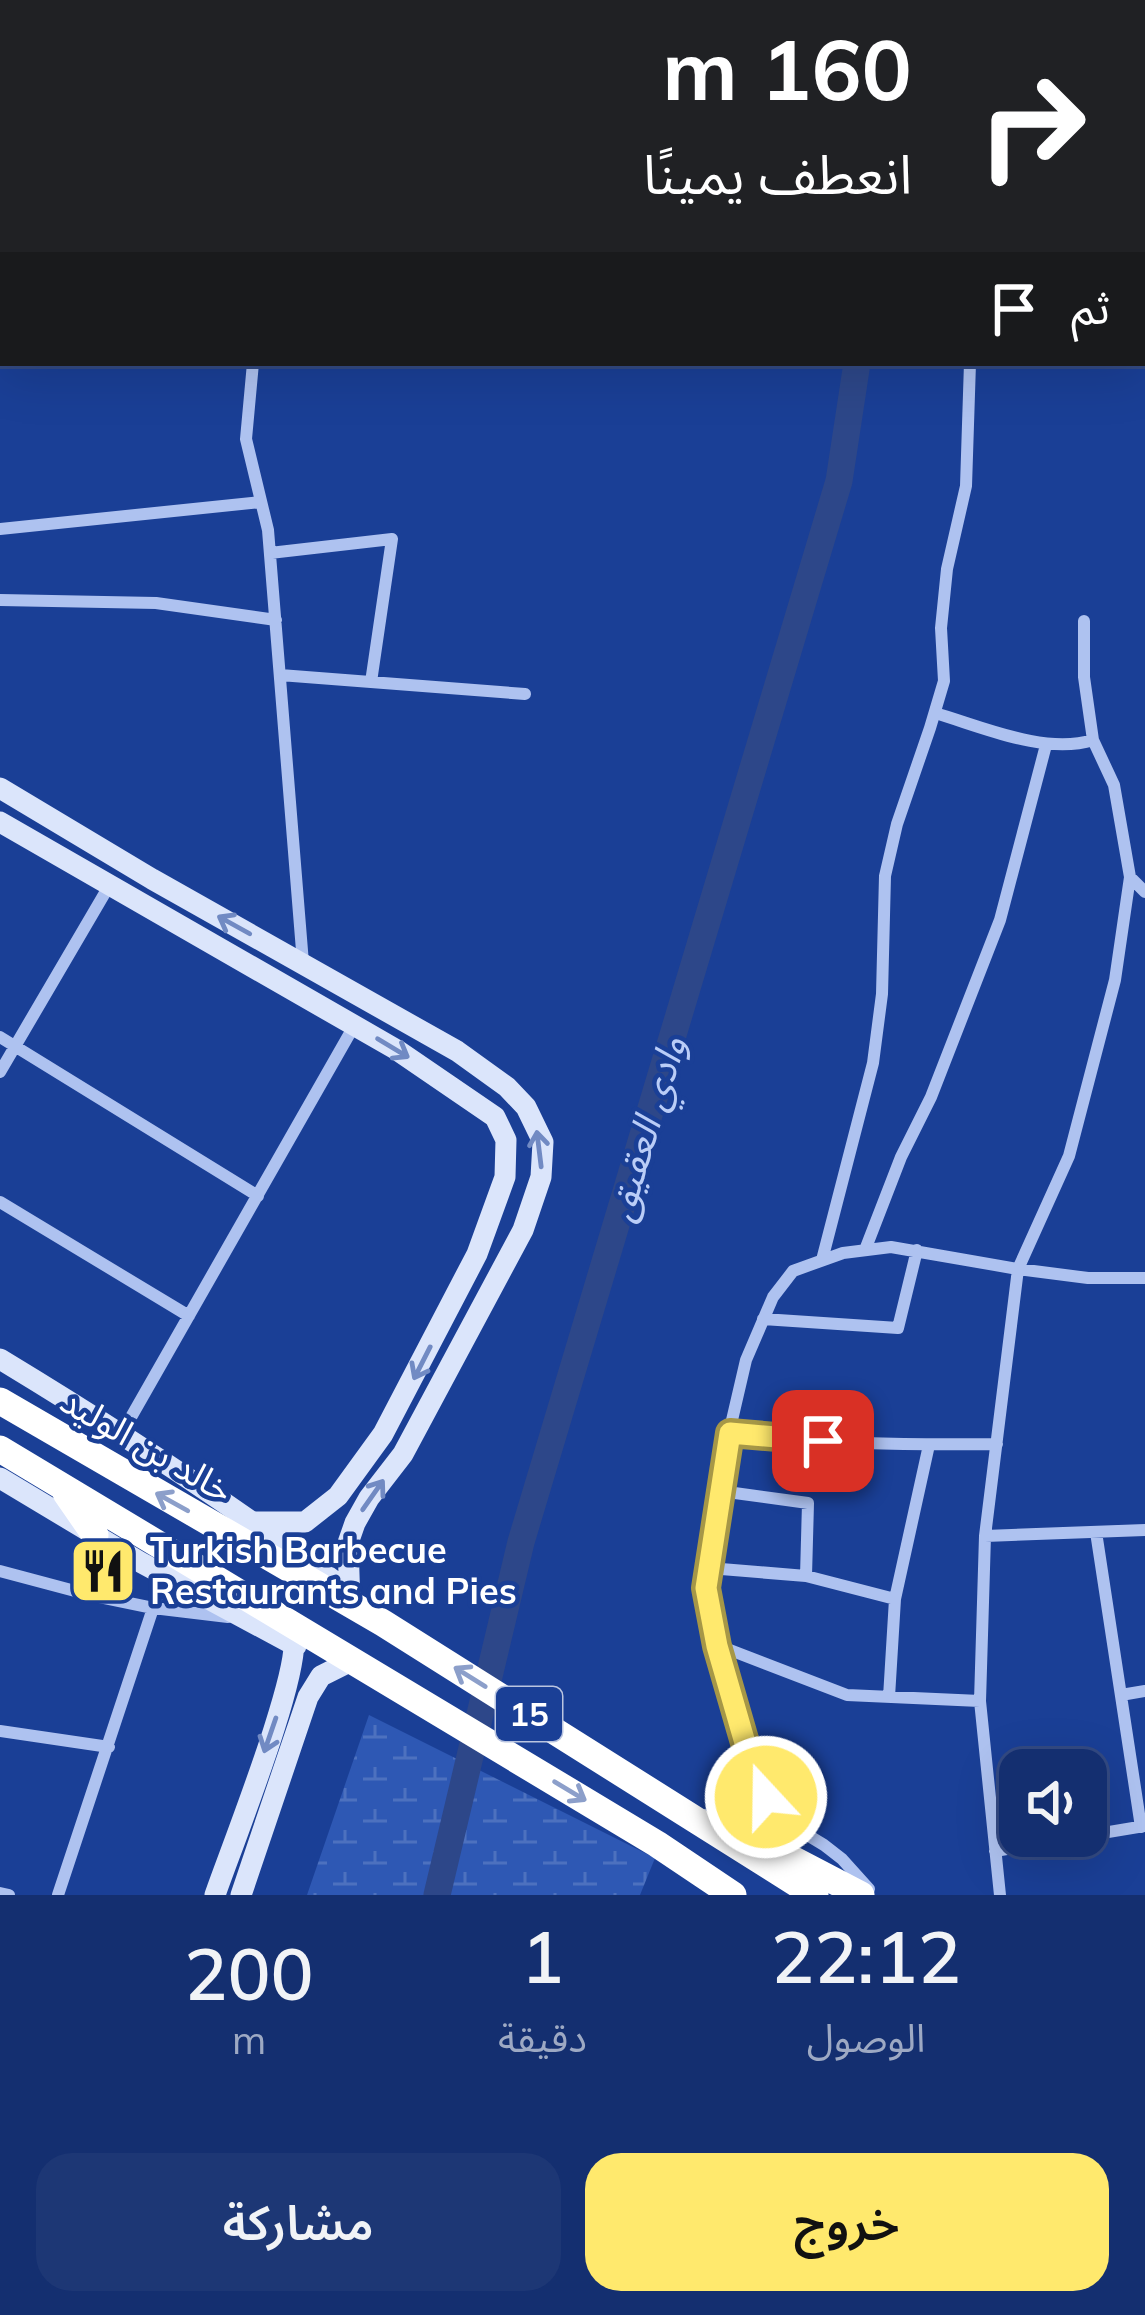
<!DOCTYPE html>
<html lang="ar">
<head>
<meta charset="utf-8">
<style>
	:root { --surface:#142f70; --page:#1d3775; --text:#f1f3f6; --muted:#9da9c3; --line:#334a83; --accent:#ffe96d }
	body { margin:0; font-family:Mulish,"Noto Sans Arabic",sans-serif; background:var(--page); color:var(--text); direction:rtl; height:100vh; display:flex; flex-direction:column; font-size:45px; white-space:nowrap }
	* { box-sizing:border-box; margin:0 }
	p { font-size:39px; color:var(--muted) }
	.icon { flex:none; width:66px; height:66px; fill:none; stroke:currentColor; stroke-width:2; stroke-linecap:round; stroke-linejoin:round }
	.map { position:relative; height:1895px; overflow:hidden; direction:ltr }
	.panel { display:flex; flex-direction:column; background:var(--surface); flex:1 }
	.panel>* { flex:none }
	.guide { position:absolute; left:0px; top:0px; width:1146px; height:366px; box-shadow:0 12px 48px #0002,0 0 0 3px var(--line); direction:rtl; background:#202124; color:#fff; overflow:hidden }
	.controls { position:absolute; left:999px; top:1749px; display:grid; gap:24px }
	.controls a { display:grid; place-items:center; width:108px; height:108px; border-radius:24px; background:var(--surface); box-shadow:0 12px 48px #0002,0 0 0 3px var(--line); font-size:60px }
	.pin { position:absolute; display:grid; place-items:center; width:102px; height:102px; color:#fff; margin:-51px; border-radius:24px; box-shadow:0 6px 18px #0006 }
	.me { position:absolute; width:132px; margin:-66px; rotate:339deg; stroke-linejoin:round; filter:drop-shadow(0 0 9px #0008) }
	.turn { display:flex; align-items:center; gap:42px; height:252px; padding:0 36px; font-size:54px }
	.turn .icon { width:156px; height:156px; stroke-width:2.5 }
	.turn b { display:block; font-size:84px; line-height:102px }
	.then { display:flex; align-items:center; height:114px; padding:0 36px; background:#0003; gap:24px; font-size:45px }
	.eta { display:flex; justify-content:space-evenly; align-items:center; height:204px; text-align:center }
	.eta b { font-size:72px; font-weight:600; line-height:84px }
	.action { display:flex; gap:24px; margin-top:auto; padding:24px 36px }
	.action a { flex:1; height:138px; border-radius:36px; background:var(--accent); color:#111; font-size:48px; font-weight:600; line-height:138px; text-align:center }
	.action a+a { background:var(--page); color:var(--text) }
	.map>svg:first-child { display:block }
	.wetland { fill:url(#wetland-marsh) }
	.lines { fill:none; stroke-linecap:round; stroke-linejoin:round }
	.river { stroke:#2d4789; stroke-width:27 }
	.street { stroke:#aec2f0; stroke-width:12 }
	.secondary { stroke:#dbe5fb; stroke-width:21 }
	.highway { stroke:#fff; stroke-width:27 }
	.oneway { stroke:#718ac3 }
	.oneway2 { stroke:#8c9fca }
	.route-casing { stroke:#a69747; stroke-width:30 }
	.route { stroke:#ffe96d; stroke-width:21 }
	.labels { text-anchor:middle; stroke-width:9; stroke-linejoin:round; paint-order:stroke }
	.shield { fill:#1a3f96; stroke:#bac5e0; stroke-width:3 }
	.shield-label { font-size:33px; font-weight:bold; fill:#fff }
	.street-label { font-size:36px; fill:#fff; stroke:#1a3f96 }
	.poi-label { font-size:36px; font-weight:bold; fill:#fff; stroke:#1a3f96; text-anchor:start }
	.water-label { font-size:39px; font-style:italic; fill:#bacdf7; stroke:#1a3f96 }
</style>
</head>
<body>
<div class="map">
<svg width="1145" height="1895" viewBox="0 0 1145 1895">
	<defs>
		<pattern id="wetland-marsh" width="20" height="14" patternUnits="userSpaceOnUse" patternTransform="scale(3)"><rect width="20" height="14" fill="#2e58b4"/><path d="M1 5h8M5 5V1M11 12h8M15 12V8" fill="none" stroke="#4d71bf"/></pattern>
	</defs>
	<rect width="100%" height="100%" fill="#1a3f96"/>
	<path class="wetland" d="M369 1715 655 1858 640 1895H307Z"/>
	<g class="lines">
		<path class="river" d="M977 3 978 0
			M437 1895 521 1542 839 481 857 363"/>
		<path class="street" d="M221 3V0
			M463 3 465 0
			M0 37H3
			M1143 51 1145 30
			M1143 112 1145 110
			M0 159 3 156
			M1143 309 1145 310
			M253 363 246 439 268 530 303 963
			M0 529 261 502
			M270 553 392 539 371 682
			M0 600 156 603 276 620
			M1084 621V677L1093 740 1114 785 1130 877 1145 892
			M280 675 525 694
			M935 713C983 727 1045 755 1093 740
			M0 1037 258 1196
			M0 1072 109 886
			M0 1202 189 1316
			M865 1250 901 1157 931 1097 1000 920 1046 745
			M822 1260 873 1063 882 994 885 876 897 824 930 728 944 681 941 628 947 569 966 486 970 363
			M763 1319 898 1328 917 1250
			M122 1433 354 1026
			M729 1433C818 1444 908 1445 997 1444
			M720 1491 808 1503 806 1576
			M1096 1532 1141 1827
			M985 1536 1145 1530
			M709 1568 806 1576 895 1599
			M0 1571 90 1595 153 1608 228 1617
			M717 1645 847 1695 980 1701 985 1536 1018 1269 1069 1156 1115 980 1130 877
			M1121 1695 1145 1691
			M889 1697 895 1599 929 1445
			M980 1701 1000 1895
			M0 1731 109 1747
			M699 1816C727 1812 748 1806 752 1774
			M995 1851 1145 1826
			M869 1889 842 1859 824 1845 781 1819 767 1797 752 1767 717 1645 706 1588 729 1433 746 1360 773 1297 793 1271 843 1253 891 1247 1018 1269 1088 1278H1145
			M0 1893 9 1895
			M58 1895 164 1575"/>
		<path class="secondary" d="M0 788 152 879 457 1051 507 1087 526 1107 543 1142 541 1177 523 1230 403 1454 369 1498 355 1523 348 1543 350 1605
			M0 822 397 1050 495 1117 506 1140 505 1177 477 1254 383 1434 338 1496 305 1522H256
			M0 1359C119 1431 234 1506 345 1589
			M0 1478 140 1562 296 1646
			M215 1895C230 1851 303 1669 293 1635
			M241 1895 308 1697 321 1676 351 1661"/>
		<path class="highway" d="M0 1401 383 1623 815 1895
			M0 1449 657 1844 733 1895
			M66 1493 95 1535
			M771 1859 794 1860 861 1895"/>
	</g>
	<defs><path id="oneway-shaft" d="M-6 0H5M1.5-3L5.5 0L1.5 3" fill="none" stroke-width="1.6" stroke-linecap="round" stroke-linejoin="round" transform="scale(3)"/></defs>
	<g class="oneway">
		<use href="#oneway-shaft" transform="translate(234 925) rotate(-151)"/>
		<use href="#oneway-shaft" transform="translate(393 1048) rotate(31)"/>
		<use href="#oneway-shaft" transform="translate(539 1149) rotate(-97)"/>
		<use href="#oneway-shaft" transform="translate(422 1363) rotate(117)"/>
		<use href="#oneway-shaft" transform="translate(373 1495) rotate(-55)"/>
		<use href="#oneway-shaft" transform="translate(270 1735) rotate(109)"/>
	</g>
	<g class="oneway2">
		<use href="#oneway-shaft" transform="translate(172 1502) rotate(-151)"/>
		<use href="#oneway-shaft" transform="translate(470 1677) rotate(-148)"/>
		<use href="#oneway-shaft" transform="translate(570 1791) rotate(31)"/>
	</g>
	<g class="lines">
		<defs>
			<path id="route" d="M766 1797 752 1767 717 1646 706 1588 730 1433 823 1441"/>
		</defs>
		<use href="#route" class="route-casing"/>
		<use href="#route" class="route"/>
	</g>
	<defs>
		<symbol id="restaurant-square" viewBox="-11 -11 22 22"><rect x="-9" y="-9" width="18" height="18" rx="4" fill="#ffe96d" stroke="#1a3f96"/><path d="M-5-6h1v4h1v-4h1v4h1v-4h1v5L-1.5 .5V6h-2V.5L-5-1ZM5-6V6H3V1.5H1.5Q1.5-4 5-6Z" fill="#111"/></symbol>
	</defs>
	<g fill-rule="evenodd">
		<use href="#restaurant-square" x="65" y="1533" width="76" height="76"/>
	</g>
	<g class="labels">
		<rect class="shield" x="496" y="1687" width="66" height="54" rx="9"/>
		<g class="shield-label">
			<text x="529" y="1726">15</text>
		</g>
		<g class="street-label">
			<text transform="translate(147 1445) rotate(30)" y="13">خالد بن الوليد</text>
		</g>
		<g class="poi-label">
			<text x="150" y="1563">Turkish Barbecue<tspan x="150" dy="41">Restaurants and Pies</tspan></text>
		</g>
		<g class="water-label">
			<text transform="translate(645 1128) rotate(-73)" y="14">وادي العقيق</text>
		</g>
	</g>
</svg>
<div class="controls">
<a><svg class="icon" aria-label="sound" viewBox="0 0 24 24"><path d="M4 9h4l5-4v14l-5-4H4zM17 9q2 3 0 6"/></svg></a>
</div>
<div class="pin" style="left:823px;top:1441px;background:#d93025"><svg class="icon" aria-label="arrive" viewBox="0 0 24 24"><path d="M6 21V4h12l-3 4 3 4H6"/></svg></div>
<svg class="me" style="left:766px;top:1797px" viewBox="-20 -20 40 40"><circle r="17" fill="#ffe96d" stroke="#fff" stroke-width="3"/><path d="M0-11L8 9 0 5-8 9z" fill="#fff"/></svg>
<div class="guide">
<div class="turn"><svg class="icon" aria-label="right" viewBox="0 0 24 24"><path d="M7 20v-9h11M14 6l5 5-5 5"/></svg><div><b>160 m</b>انعطف يمينًا</div></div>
<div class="then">ثم<svg class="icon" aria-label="arrive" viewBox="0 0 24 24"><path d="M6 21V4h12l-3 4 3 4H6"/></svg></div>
</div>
</div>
<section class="panel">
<div class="eta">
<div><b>22:12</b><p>الوصول</p></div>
<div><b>1</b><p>دقيقة</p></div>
<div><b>200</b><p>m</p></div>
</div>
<div class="action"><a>خروج</a><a>مشاركة</a></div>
</section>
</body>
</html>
